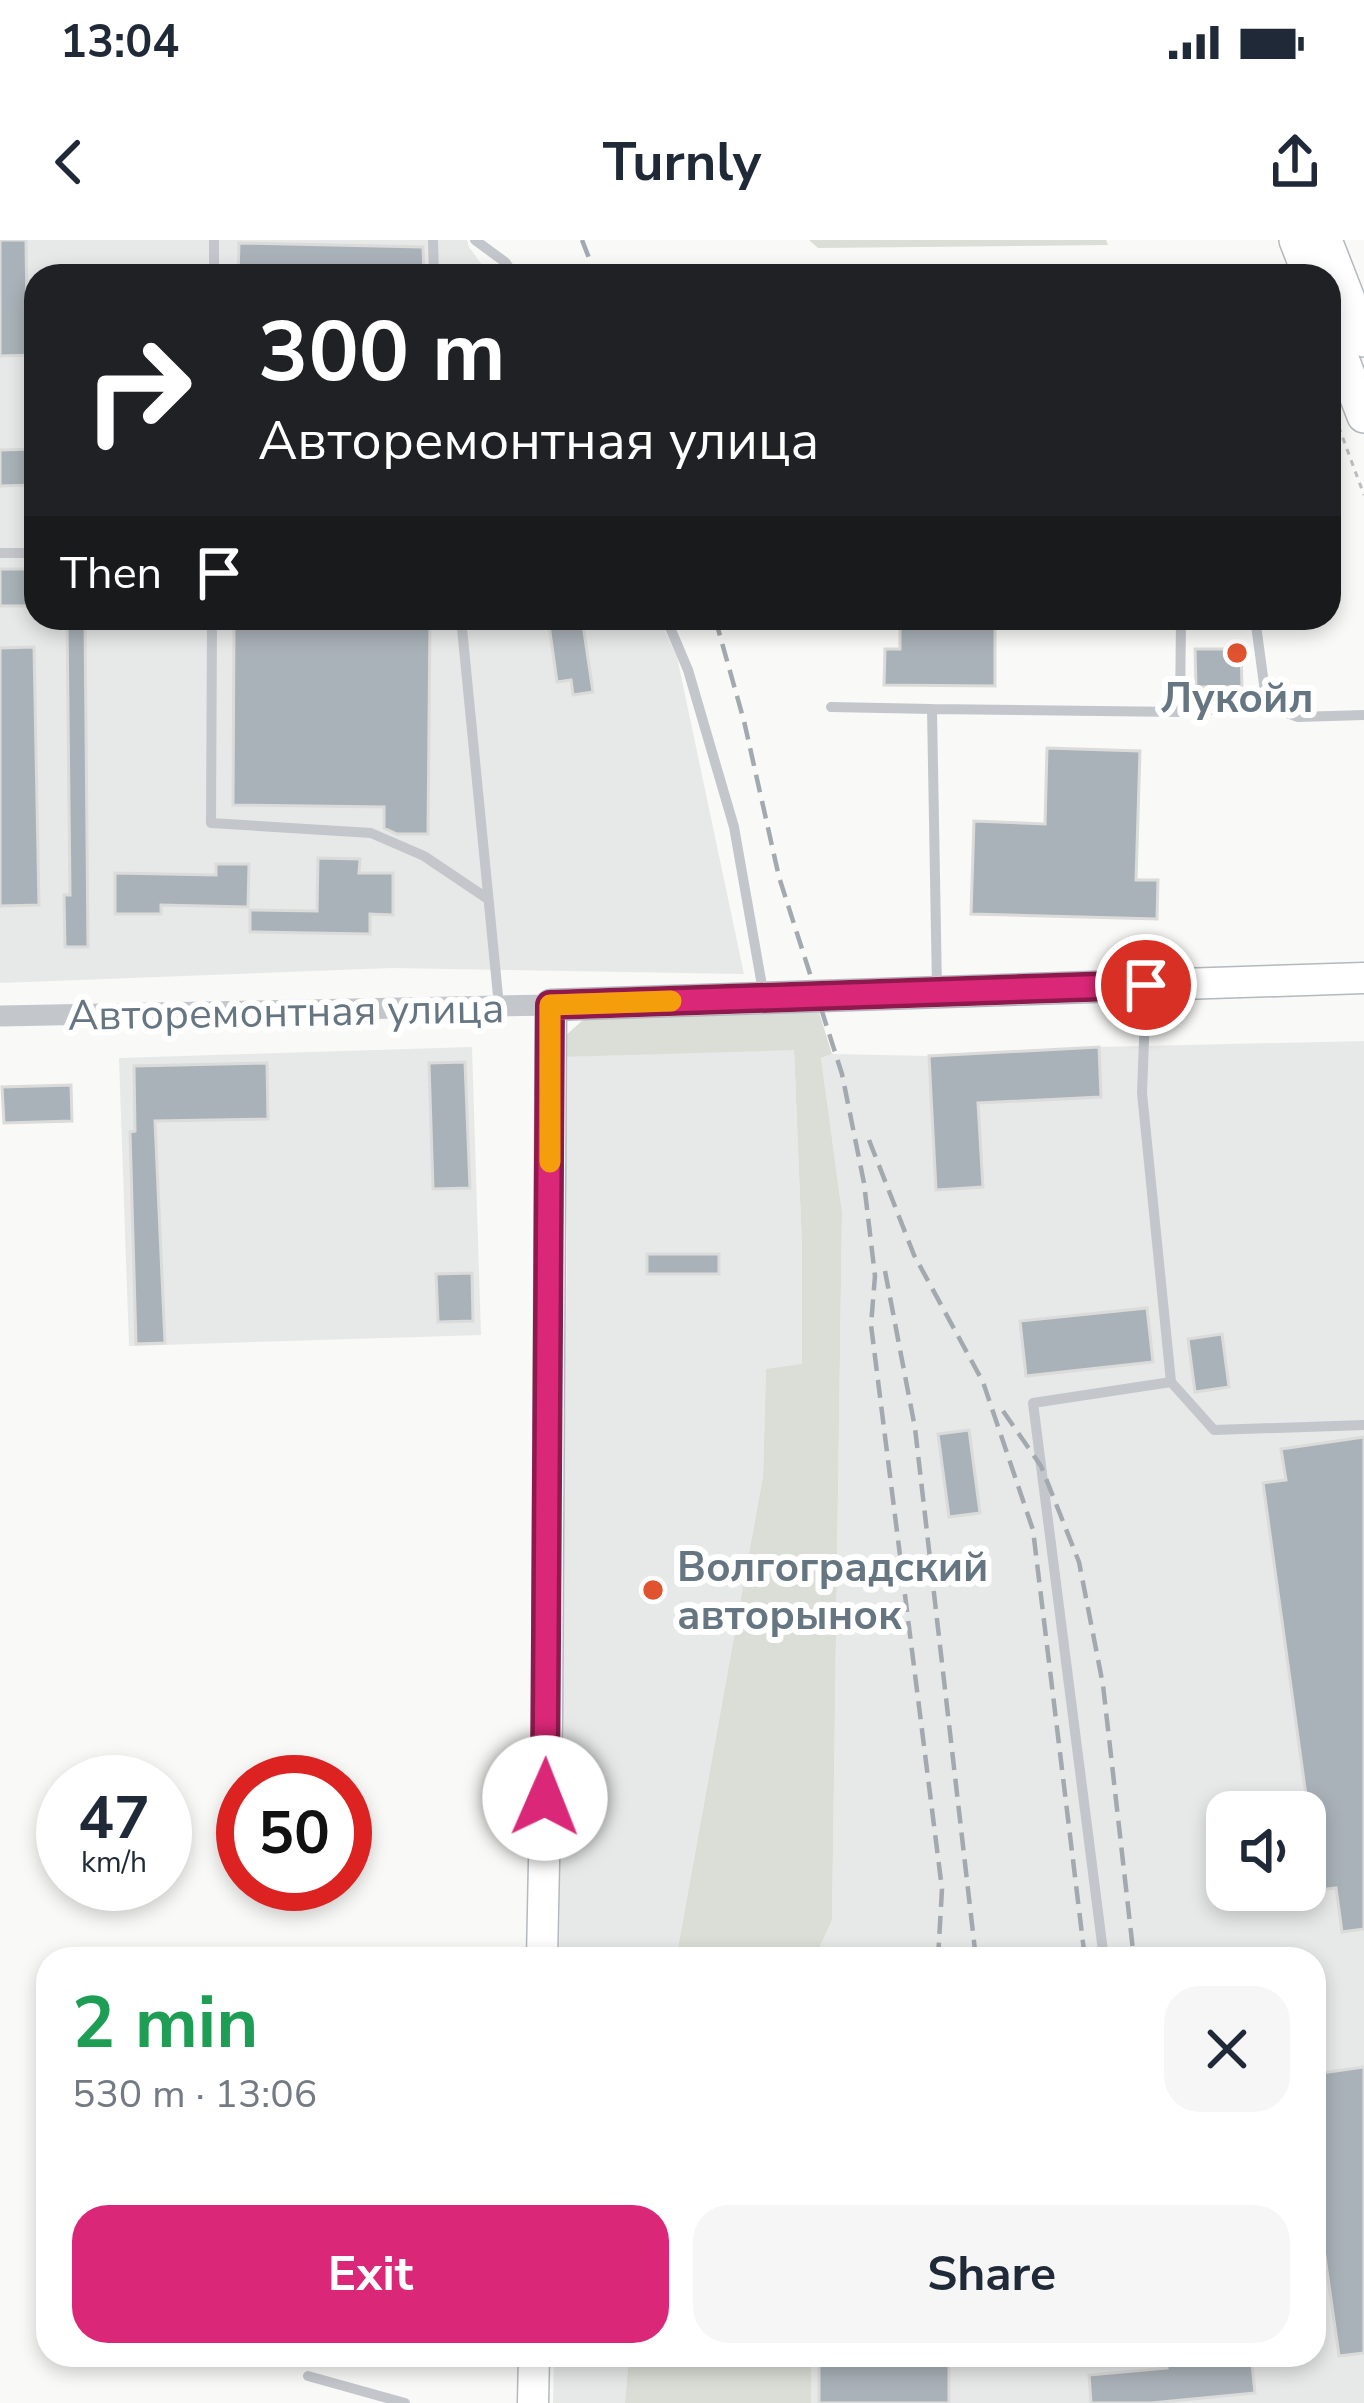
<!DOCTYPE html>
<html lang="en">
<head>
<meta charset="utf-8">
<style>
	:root { --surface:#fff; --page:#f6f6f7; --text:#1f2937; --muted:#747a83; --accent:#db2777 }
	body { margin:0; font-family:"Nunito Sans",sans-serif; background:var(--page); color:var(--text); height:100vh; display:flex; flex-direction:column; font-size:45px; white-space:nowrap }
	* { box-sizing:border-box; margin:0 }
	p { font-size:39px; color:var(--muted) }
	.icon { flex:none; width:66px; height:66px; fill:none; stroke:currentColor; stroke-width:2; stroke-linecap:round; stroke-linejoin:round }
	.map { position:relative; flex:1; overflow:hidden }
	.details { position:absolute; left:36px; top:1707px; width:1290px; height:420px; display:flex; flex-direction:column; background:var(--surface); border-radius:36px; box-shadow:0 6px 18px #0003 }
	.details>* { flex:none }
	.banner { position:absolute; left:24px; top:24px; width:1317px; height:366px; border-radius:36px; box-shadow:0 6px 18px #0003; background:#202124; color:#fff; overflow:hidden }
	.buttons { position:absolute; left:1206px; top:1551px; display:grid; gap:24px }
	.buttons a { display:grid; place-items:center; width:120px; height:120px; border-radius:24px; background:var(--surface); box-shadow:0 6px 18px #0003; font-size:60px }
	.speed { position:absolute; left:36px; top:1515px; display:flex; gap:24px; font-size:60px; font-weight:700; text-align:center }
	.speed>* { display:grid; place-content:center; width:156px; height:156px; border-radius:50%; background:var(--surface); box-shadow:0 6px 18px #0003; line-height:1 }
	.speed small { font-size:30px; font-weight:400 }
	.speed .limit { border:18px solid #d22; background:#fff; color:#111 }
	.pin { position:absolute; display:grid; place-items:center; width:102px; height:102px; color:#fff; margin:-51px; border:6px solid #fff; border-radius:50%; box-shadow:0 3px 12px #0007 }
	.me { position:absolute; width:132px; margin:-66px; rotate:1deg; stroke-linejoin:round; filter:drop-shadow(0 0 9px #0008) }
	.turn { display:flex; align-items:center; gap:42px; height:252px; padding:0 36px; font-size:54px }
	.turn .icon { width:156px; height:156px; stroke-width:2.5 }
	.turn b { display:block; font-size:84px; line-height:102px }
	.then { display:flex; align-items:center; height:114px; padding:0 36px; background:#0003; gap:24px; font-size:45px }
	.round { display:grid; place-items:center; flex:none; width:126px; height:126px; border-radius:36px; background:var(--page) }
	.overview { display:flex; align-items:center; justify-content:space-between; height:204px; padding:0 36px }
	h1 { font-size:72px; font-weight:700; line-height:90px; color:#1e9e55 }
	.button { display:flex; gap:24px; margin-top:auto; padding:24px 36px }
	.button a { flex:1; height:138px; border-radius:36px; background:var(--accent); color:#fff; font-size:48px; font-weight:700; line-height:138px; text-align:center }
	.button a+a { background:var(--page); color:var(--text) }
	.status { display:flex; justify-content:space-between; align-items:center; height:84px; padding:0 60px; background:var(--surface); direction:ltr }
	.status svg { height:33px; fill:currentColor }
	header { display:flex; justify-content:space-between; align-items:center; height:156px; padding:0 36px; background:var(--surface); font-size:54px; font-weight:700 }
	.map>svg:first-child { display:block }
	.built { fill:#e7e8e8; fill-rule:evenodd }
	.green { fill:#daded6 }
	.building { fill:#a9b2b8; stroke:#dbdbd9; stroke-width:3 }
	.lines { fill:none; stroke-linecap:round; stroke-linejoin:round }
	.secondary-casing { stroke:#b3b9be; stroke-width:33 }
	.primary-casing { stroke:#b4b9bd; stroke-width:36 }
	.path { stroke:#bbbec1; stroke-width:3; stroke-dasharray:6 6; stroke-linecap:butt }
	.service { stroke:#c3c7cb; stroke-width:10 }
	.minor { stroke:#c3c7cb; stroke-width:21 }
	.secondary { stroke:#fff; stroke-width:30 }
	.primary { stroke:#fff; stroke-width:33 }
	.rail { stroke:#a2a9af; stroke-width:4.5; stroke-dasharray:18 9; stroke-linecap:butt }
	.route-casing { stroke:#8e194d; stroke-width:30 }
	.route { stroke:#db2777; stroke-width:21 }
	.slow { stroke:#f59e0b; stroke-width:21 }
	.poi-dot { fill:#e1522f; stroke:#fff; stroke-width:4.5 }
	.labels { text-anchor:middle; stroke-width:12; stroke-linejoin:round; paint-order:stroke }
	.poi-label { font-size:42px; font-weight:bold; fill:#657682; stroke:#fff }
	.street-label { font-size:42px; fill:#657682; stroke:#fff }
</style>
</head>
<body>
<div class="status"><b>13:04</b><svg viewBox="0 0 49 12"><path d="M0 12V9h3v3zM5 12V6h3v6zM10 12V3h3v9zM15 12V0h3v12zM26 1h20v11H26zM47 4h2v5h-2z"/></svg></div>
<header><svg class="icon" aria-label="back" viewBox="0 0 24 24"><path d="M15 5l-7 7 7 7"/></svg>Turnly<svg class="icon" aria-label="share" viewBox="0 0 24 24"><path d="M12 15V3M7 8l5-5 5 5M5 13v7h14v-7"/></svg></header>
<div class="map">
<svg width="1364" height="2163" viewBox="0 0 1364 2163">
	<rect width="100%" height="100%" fill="#f9f9f7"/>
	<path class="built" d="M0 0H467L469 7 490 36H36V378H659L677 417 744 734 391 728 0 743Z
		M1364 801V2163H811V2115H1314V1719H814L832 1680 842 972 821 818 832 814 929 816 1099 807ZM1227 1572H1305V1650H1227Z
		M472 807 481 1095 129 1106 119 818Z
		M794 809 802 1005V1125L766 1130 763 1236 676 1719H559L567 998 564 817Z
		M554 2115H629L625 2163H553Z"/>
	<path class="green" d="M809 0H1106L1108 5 818 8Z
		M818 769 832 814 821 818 842 972 832 1680 814 1719H676L763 1236 766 1129 802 1124V1005L794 810 564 817 565 796 583 780 590 777Z
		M629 2115H811V2163H625Z"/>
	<path class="building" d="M0 0H26L27 70H34L35 115 0 116Z
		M239 3 423 7 424 36H238Z
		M36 209V245L0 246V210Z
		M0 329H36V366H0Z
		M67 378H85L88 707H65L64 655H70Z
		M234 378H430L428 594H397L384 588V567L233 565Z
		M548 378H582L593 452 573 455 571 440 557 442Z
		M900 378H995V446L884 445 885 409H900Z
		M34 407 39 665 0 666V408Z
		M1195 409H1241L1242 447H1196Z
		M1047 508 1140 511 1136 640H1158L1157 679 971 674 974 581 1045 584Z
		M318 618 360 619 359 633H393V675L370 674V694L250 692V670L317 671Z
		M216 624H249L248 667 161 665V674H115V633L216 635Z
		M1099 807 1101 857 978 863 983 947 936 950 929 816Z
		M465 822 470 948 433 949 429 823Z
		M267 823 268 879 155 881 165 1103 136 1104 130 892 135 891 134 826Z
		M71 845 72 881 4 883 2 847Z
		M647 1014H719V1034H647Z
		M472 1033 473 1081 438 1082 436 1034Z
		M1147 1068 1153 1122 1026 1136 1020 1081Z
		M1222 1094 1229 1147 1195 1152 1188 1099Z
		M969 1190 980 1273 949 1277 938 1194Z
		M1364 1197V1689L1342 1692 1336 1648 1319 1650 1263 1243 1286 1240 1281 1209Z
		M1364 1827V2113L1339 2116 1314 1938V1834Z
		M819 2115H949V2163H819Z
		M1165 2115H1251L1255 2153 1151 2163H1091L1089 2135 1167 2128Z"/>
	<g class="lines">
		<defs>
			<path id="secondary" d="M542 1719 547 1477 551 765 1364 738
				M533 2163 534 2115"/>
			<path id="primary" d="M1296 0 1310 36
				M1325 0 1364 100
				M1329 85 1364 176"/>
		</defs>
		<use href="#secondary" class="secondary-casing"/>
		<use href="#primary" class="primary-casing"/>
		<path class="path" d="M1329 167 1331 166 1364 255"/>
		<path class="service" d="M433 0 434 36
			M475 0 505 22 515 36
			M214 36V0
			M0 313H36
			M212 378 211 583 371 593 424 616 488 659
			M461 378 499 766
			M666 378 688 430 734 587 764 757
			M1255 378 1267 466 1298 477 1364 475
			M831 467 932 469
			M1180 472 1181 378
			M937 749 932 469 1180 472 1267 466
			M1171 1142 1214 1190 1364 1185
			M1104 1719 1033 1163 1171 1142 1142 853 1146 748
			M308 2136 405 2163"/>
		<path class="minor" d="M0 776 551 765"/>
		<use href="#secondary" class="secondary"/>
		<use href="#primary" class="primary"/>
		<path class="rail" d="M582 0 596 36
			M715 378 744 481 779 637 842 834 864 943 875 1036 871 1085 942 1649 938 1719
			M869 900 914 1015 983 1142 1033 1290 1085 1719
			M885 1031 915 1188 976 1719
			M1003 1171 1041 1226 1079 1322 1103 1445 1134 1719"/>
	</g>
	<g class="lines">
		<defs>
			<path id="route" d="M545 1558 550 765 1146 745"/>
		</defs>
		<use href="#route" class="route-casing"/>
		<use href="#route" class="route"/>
		<path class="slow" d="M550 922V765L671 761"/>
	</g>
	<g class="poi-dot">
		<circle cx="1237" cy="413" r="12"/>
		<circle cx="653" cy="1350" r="12"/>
	</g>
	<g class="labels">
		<g class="poi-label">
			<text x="1237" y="472">Лукойл</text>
			<text x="677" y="1341" text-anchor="start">Волгоградский<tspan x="677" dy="48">авторынок</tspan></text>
		</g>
		<g class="street-label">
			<text transform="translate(286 771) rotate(-1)" y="15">Авторемонтная улица</text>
		</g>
	</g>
</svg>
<div class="buttons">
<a><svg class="icon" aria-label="sound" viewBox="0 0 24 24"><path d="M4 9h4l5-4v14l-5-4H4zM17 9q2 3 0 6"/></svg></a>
</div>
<div class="speed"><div>47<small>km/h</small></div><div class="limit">50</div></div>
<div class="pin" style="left:1146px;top:745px;background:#d93025"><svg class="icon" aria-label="arrive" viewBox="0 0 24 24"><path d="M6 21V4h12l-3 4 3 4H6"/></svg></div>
<svg class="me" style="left:545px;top:1558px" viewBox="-20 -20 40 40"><circle r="19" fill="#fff"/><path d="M0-13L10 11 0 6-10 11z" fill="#db2777"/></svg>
<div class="banner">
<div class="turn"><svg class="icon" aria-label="right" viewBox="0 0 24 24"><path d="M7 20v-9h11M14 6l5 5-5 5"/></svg><div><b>300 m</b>Авторемонтная улица</div></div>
<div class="then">Then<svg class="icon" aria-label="arrive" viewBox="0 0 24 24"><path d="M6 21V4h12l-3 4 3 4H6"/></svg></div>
</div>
<section class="details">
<div class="overview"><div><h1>2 min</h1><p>530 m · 13:06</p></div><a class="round"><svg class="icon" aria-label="close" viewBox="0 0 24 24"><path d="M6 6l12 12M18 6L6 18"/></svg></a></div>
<div class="button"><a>Exit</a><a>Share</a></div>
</section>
</div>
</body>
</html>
